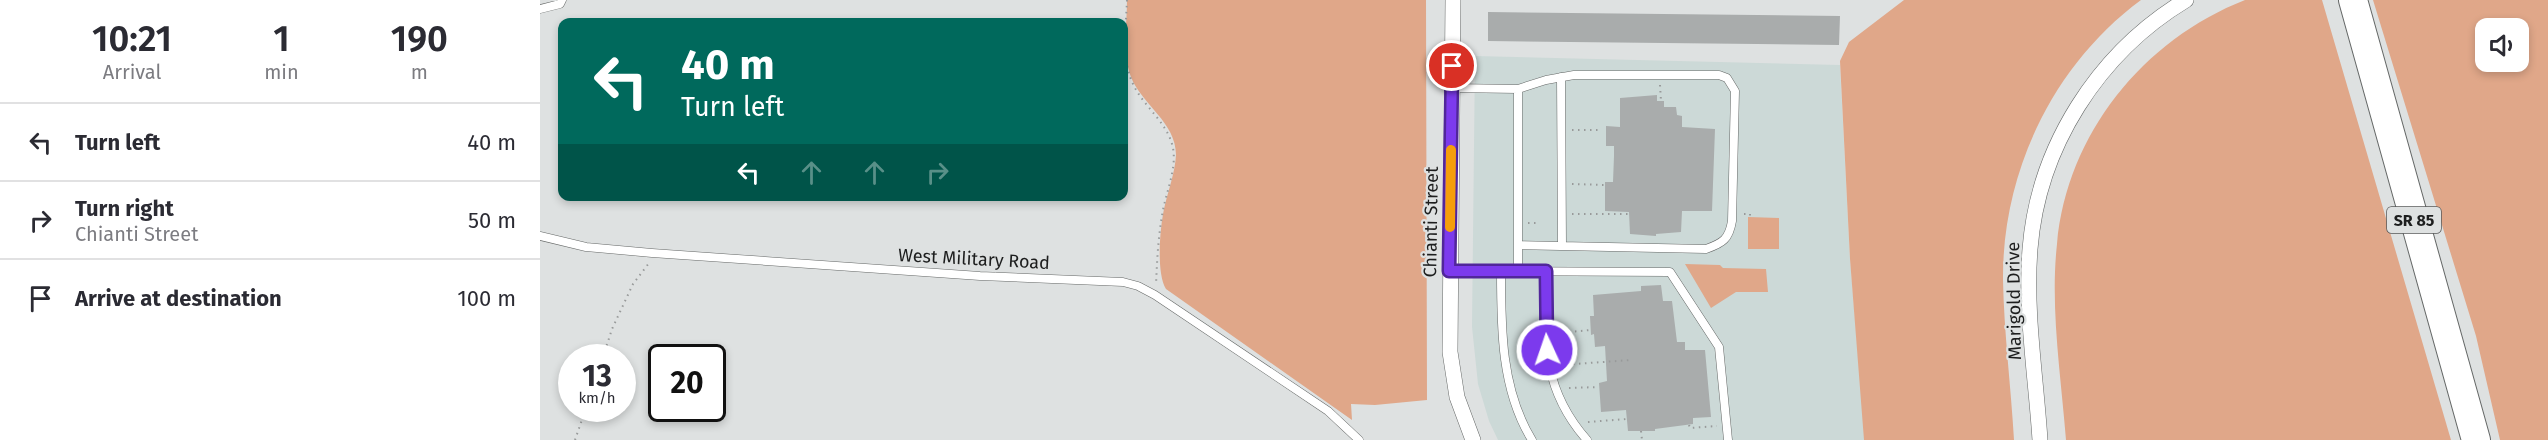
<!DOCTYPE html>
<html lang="en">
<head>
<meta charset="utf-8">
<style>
	:root { --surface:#fff; --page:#f2f2f3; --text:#2b2b33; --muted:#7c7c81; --line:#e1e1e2 }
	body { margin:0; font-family:"Fira Sans",sans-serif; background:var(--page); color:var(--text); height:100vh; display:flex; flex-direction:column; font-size:22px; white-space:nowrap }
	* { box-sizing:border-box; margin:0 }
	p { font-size:20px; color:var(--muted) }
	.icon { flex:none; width:33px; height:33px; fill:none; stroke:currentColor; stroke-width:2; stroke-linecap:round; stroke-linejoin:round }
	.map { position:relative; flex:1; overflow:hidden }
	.drawer { display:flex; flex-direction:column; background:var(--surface); width:540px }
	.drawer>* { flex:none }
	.guide { position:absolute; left:18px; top:18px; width:570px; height:183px; border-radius:12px; box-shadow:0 3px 9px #0003; background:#00695c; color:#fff; overflow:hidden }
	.controls { position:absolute; left:1935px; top:18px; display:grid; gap:12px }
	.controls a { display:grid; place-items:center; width:54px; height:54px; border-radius:12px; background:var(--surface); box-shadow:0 3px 9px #0003; font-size:30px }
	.speed { position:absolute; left:18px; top:344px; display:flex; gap:12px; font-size:30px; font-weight:700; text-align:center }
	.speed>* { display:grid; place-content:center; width:78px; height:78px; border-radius:50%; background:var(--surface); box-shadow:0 3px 9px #0003; line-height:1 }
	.speed small { font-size:15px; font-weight:400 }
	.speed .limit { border:3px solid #111; border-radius:9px; background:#fff; color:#111 }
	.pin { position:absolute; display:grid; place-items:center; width:51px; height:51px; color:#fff; margin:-26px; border:3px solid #fff; border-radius:50%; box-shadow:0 2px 6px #0007 }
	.me { position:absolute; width:66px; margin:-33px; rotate:357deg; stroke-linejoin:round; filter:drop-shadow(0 0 4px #0008) }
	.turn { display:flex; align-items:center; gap:21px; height:126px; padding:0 24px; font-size:27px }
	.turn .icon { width:78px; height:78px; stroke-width:2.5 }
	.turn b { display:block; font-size:42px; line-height:51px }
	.lanes { display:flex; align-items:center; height:57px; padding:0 24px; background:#0003; justify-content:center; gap:30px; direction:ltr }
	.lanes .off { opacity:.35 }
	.eta { display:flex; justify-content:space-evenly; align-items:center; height:102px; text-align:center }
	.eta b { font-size:36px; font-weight:600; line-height:42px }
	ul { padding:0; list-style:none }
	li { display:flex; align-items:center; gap:18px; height:78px; padding:0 24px; border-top:2px solid var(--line) }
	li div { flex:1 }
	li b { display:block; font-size:22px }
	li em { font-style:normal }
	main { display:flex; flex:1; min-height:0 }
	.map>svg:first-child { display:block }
	.built { fill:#ccd9d7 }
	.green { fill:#e0a789; fill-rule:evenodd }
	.building { fill:#a9acac }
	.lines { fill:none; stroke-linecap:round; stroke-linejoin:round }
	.lane-casing { stroke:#656867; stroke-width:9 }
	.street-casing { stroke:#656867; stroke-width:16 }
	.highway-casing { stroke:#656867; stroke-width:30 }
	.path { stroke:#989a9a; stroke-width:2; stroke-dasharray:1.5 4.5; stroke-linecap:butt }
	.lane { stroke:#fff; stroke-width:8 }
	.street { stroke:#fff; stroke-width:15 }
	.highway { stroke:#fff; stroke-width:28 }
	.route-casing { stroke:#51269a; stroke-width:15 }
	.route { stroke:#7c3aed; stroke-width:10 }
	.slow { stroke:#f59e0b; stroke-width:10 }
	.labels { text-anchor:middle; stroke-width:4.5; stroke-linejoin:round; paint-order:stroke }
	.shield { fill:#dee1e1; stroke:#575858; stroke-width:1.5 }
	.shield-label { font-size:16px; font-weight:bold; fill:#1d1e1e }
	.street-label { font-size:18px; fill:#1d1e1e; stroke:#dee1e1 }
</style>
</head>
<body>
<main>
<section class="drawer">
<div class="eta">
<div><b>10:21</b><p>Arrival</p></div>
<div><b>1</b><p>min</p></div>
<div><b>190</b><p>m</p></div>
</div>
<ul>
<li><svg class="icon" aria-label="left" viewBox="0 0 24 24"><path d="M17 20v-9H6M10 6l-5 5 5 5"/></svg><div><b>Turn left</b></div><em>40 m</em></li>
<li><svg class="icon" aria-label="right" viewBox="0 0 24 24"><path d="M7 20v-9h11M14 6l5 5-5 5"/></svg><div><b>Turn right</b><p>Chianti Street</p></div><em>50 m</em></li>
<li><svg class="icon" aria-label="arrive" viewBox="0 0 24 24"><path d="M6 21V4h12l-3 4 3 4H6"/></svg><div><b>Arrive at destination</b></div><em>100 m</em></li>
</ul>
</section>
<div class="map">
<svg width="2008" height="440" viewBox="0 0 2008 440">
	<rect width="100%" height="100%" fill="#dee1e1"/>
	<path class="built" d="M935 56 1300 65 1310 259 1325 440H958L949 421 938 384 932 327Z"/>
	<path class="green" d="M587 0H886L887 400 835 405 811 404 812 420 626 289C616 273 620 228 624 209 628 191 635 173 636 155 636 122 602 105 591 77 582 54 587 24 587 0Z
		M1364 0H1601C1513 65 1462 172 1463 280 1464 333 1471 387 1474 440H1324L1310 259 1300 61 1309 42Z
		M1705 0H1782L1911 440H1526C1521 376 1510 308 1517 244 1527 134 1603 40 1705 0Z
		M1833 0H2008V440H1960L1936 336ZM1946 28H1978V62H1946Z
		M1208 217 1239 218V249H1208Z
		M1145 264 1180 265 1183 268 1226 269 1228 292H1196L1171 308Z"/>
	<path class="building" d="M948 12 1300 16 1299 45 948 41Z
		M1117 95V101H1124V107H1136L1137 115 1142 116V127L1175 129 1172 211H1142L1141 232 1116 234V236L1090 234 1089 212 1065 211V182H1073L1074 156V146H1066V126L1080 127V98Z
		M1121 285 1123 301H1132L1137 342H1145V350H1165L1171 417 1153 418V424L1115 429V431H1088L1086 410 1061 412 1059 383 1067 381 1065 346 1055 347 1054 334 1051 335 1050 316H1054L1053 295 1101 291V286Z"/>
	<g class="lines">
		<defs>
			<path id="lane" d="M0 9 20 4 22 0
				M1021 77 1022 246
				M912 88 978 89
				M0 236 46 247 112 253 440 276 583 282 598 286 615 295 788 411 819 440
				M910 271 1130 272 1179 347 1188 440
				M961 271C961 328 961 390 992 440
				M978 271V89L1006 80 1034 75H1179L1187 78 1195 91 1192 221C1189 239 1183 243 1166 249L978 245
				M1006 271C1005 337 1000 387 1047 440"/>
			<path id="street" d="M913 0 910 352 917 397 933 440
				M1500 440C1496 377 1485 312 1490 249 1498 147 1558 53 1646 0"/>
			<path id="highway" d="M1813 0 1936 440"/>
		</defs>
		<use href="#lane" class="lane-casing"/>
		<use href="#street" class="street-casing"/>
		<use href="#highway" class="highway-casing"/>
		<path class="path" d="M587 0C586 28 581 61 594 86 605 108 628 123 633 148 637 170 625 194 622 216 618 239 617 262 616 285
			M1120 85 1121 101
			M1032 130H1062
			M1032 184 1065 185
			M1032 214H1089
			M1204 214H1210V217
			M988 223H1000
			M1017 333 1051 330
			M63 357 72 329 93 284 109 263
			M1021 365 1091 360
			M1029 388 1059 387
			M1048 422 1087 419
			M1149 425 1150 428 1177 426
			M1101 431 1102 440
			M35 440 46 408"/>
		<use href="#lane" class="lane"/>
		<use href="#street" class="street"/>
		<use href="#highway" class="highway"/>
	</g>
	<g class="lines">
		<defs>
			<path id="route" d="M912 66 909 271H1006L1007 350"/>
		</defs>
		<use href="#route" class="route-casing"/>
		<use href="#route" class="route"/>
		<path class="slow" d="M910 227 911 150"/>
	</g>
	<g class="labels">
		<rect class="shield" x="1847" y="207" width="54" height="26" rx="4.5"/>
		<g class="shield-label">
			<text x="1874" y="226">SR 85</text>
		</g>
		<g class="street-label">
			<text transform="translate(891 222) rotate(-89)" y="6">Chianti Street</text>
			<text transform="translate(434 259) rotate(3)" y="6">West Military Road</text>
			<text transform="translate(1474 301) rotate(-91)" y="6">Marigold Drive</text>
		</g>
	</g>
</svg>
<div class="controls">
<a><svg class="icon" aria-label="sound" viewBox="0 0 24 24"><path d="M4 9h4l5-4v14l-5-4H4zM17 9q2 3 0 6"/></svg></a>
</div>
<div class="speed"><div>13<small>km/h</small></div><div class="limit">20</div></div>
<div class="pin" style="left:912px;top:66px;background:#d93025"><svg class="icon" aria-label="arrive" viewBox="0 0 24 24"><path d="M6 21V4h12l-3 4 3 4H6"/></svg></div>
<svg class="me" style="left:1007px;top:350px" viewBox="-20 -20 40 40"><circle r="17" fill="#7c3aed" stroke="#fff" stroke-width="3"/><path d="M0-11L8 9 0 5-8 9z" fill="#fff"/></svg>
<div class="guide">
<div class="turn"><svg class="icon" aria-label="left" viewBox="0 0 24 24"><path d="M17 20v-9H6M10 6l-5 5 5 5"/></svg><div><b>40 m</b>Turn left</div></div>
<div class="lanes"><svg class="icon" aria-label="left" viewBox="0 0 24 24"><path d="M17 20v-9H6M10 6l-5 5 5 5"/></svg><svg class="icon off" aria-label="ahead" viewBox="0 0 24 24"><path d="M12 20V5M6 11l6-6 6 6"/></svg><svg class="icon off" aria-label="ahead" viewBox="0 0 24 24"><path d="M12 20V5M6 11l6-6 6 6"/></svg><svg class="icon off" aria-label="right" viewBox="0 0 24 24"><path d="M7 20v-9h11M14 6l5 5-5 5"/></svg></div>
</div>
</div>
</main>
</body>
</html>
